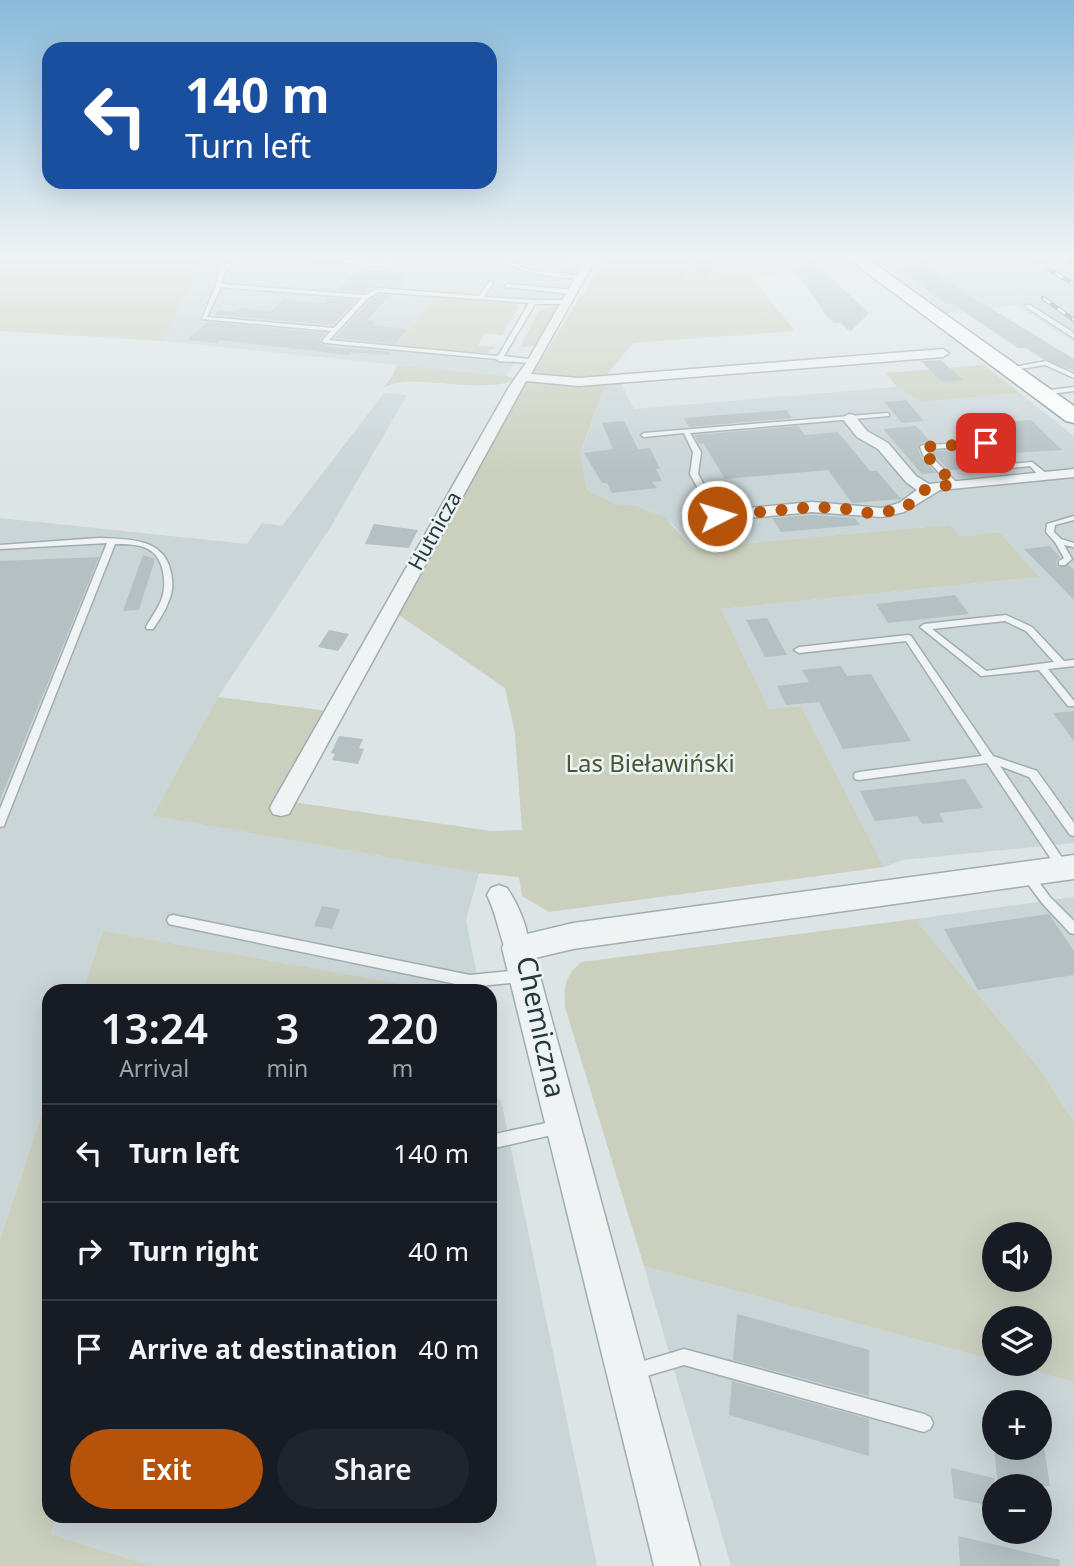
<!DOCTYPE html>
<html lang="en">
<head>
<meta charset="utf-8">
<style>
	:root { --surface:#171b24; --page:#20242c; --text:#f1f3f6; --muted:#9ea1a6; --line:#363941; --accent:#b45309 }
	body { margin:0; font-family:"Noto Sans",sans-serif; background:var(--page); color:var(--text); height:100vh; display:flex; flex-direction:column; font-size:26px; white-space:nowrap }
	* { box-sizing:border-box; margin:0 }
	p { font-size:23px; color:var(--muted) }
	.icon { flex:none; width:38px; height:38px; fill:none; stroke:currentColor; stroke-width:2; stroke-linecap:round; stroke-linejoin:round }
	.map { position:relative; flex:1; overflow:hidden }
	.side { position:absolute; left:42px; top:984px; width:455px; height:539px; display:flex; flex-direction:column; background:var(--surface); border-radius:21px; box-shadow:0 7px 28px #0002 }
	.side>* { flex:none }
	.hud { position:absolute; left:42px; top:42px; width:455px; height:147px; border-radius:21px; box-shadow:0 7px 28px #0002; background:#1a4fa0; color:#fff; overflow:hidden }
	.tools { position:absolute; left:982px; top:1222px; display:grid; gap:14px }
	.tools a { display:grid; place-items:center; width:70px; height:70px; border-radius:50%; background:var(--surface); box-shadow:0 7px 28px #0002; font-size:35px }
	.pin { position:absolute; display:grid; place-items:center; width:60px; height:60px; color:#fff; margin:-30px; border-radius:14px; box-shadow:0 4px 10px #0006 }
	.me { position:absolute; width:77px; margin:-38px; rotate:85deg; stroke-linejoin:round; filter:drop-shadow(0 0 5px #0008) }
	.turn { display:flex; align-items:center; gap:24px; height:147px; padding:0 28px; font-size:32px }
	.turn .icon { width:91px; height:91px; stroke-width:2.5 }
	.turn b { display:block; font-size:49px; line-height:60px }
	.eta { display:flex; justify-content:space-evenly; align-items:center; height:119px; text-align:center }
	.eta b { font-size:42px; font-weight:600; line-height:49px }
	.button { display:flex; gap:14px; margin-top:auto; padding:14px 28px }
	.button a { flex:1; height:80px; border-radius:42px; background:var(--accent); color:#fff; font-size:28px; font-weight:600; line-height:80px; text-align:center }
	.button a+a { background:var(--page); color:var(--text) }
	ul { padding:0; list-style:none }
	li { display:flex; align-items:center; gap:21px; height:98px; padding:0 28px; border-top:2px solid var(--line) }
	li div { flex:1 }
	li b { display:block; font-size:26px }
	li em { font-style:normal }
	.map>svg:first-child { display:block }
	.built { fill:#cad5d8; fill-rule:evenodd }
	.green { fill:#cacfbe; fill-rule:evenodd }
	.building { fill:#b4c0c2 }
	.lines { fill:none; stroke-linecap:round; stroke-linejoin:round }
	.service-casing { stroke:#a2adb0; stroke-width:3 }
	.minor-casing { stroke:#a2adb0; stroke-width:3 }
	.tertiary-casing { stroke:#a2adb0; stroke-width:3 }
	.trunk-casing { stroke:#84989c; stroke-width:3 }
	.service { fill:#eff3f4; fill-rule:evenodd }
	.minor { fill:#eff3f4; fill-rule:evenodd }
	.tertiary { fill:#eff3f4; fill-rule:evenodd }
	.trunk { fill:#fff; fill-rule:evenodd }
	.rail-casing { stroke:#768b8f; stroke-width:4.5 }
	.rail { stroke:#ebf3f4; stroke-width:2.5; stroke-dasharray:9; stroke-linecap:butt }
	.route { stroke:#b45309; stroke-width:12; stroke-dasharray:0 21.6 }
	.labels { text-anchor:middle; stroke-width:5; stroke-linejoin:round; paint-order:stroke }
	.far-street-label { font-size:21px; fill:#26383c; stroke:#ebf3f4 }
	.park-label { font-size:24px; fill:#4b5734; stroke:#ebf3f4 }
	.near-street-label { font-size:28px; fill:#26383c; stroke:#ebf3f4 }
</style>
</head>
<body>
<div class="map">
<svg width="1074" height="1566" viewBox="0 0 1074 1566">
	<rect width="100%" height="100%" fill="#dce4e6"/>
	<path class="built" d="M204 255H553L573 258 570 265 579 266 560 298 520 300 441 293 391 350 514 363 506 376 164 341Z
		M694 255H839L861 271 684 280Z
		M862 255H1074V342L1016 305 947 314Z
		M620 381 634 409 897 387 923 402 1020 393 1074 436V843L903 860 884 867 801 706 769 709 721 609 1038 577 999 532 961 538 950 525 693 548 673 525 649 510 615 504 587 490 580 454 606 382Z
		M384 393 407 395 330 528 218 697 154 816 479 873 466 920 480 990H436L103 931 83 990H49V1092L0 1240V518L247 544 262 523 282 526Z
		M1074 897V1122L1038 1067 915 919Z
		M490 1098 501 1100 597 1566H152L51 1534 56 1516H490Z
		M644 1266 994 1360V1363H1004L1074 1382V1566H731ZM994 1402H1040V1447H994ZM994 1486H1040V1531H994Z"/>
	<path class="green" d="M0 255H204L164 341 0 331Z
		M604 255H694L684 280 751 277 795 331 633 343 605 377 573 380 532 375 579 298 584 293Z
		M437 297 515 304 519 306 502 335 485 333 478 346 495 347 486 353 395 346Z
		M559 305 536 346 520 347 539 310Z
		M397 365 506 376 515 378C500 393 430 380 405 382 398 382 390 385 383 387L391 378Z
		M984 365 1020 393 922 402 897 387 886 373Z
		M525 381 606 382 580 453 587 490 615 504 637 506 664 517 693 548 950 525 961 537 999 532 1039 577 721 609 769 709 801 706 884 867 549 912 522 896 519 877 479 873 153 816 218 697 328 711 279 800 491 831 522 830 515 733 505 688 396 613Z
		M915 919 1038 1067 1074 1122V1382L1004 1363H1040V1318H994V1360L644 1266 565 1007C564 986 565 975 582 962ZM994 1234H1040V1279H994Z
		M103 931 436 990H83Z
		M49 1092V1516H56L51 1534 152 1566H0V1240Z"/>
	<path class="building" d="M699 255H716L709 277 693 275Z
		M814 262 869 313 850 332 841 323H834L827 316 795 270Z
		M923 263 969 295 1074 359V371L1043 359 1026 348H1018L951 303 947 304 896 267Z
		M359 269H362L409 273 398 287 378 285 364 292 337 290Z
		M380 295H390L367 320 376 321 372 325 407 329 396 344 335 338 370 300Z
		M329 298 356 300 333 325 214 315 219 310 235 312 240 308 271 311 284 299 324 303Z
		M207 322 326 333 319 341 325 346 390 352 388 355 351 352 348 355 220 340 217 343 187 340Z
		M941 360 963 380 942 382 921 361Z
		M906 400 924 421 902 423 884 402Z
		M786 410 792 418 689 427 684 418Z
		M993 420 996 423 1031 420 1062 450 996 454 988 446 994 444V438L979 421Z
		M624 421 638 449 650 448 660 469H656L662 481 652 482 657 488 612 493 607 483H602L584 453 613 449 602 423Z
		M798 426 805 435 838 432 870 471H877L901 499 852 503 828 470 725 479 703 443 699 444 694 435Z
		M916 426 931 442 922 443 918 448 921 457 936 473 922 474 883 429Z
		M958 450 976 468 949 470 930 451Z
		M812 515 855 518 860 525 781 532 772 518Z
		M739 522 746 535 711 538 704 525Z
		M374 524 418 530 409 548 365 544Z
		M1050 546 1060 557 1056 561 1057 567 1069 565 1074 570V600L1024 549Z
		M143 555 155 559 139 610 123 611Z
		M99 557 18 756 0 800V561Z
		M955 595 969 614 888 623 876 604Z
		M767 618 787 655 765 657 746 620Z
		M329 630 349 634 338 651 318 647Z
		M841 666 847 676 871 674 911 741 843 749 819 702 786 705 777 686 809 682 802 670Z
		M1074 711V741L1053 713Z
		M339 736 363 739 359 748 364 749 358 764 332 760 335 754 331 753Z
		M965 779 983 808 939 813 944 822 922 824 917 816 875 821 860 791Z
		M322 906 340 909 332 929 314 926Z
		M1049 914 1074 951V975L978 990 944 929Z
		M737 1314 869 1350V1396L733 1360Z
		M732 1381 869 1419V1456L729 1415Z
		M994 1447H1044L1050 1486H998Z
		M951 1468 994 1478V1507L954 1498Z
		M958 1536 1060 1560 1059 1566H960Z"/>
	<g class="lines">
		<defs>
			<path id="service" d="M240 255H245L224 272 222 284 365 295 378 288 479 296 490 281 493 283 484 297 533 300H568L571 302 568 304H535L504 356 536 360 537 361 534 363 499 361 496 359 325 343 322 341 331 331 202 319 216 285 219 271ZM221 287 362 298 334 328 207 317ZM379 292 529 303 498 356 329 340 368 298Z
				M270 255H292L385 263 392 255H397L386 267Z
				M497 255C507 255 517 266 527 269 546 274 567 271 584 277L581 279C551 276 521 276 497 255Z
				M507 284 573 290 576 292 573 294 505 287Z
				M1026 305H1030L1074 333V338L1026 307Z
				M1046 361 1074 374V378L1045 365 1008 371 1005 369Z
				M1074 387V391L1041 395 1038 393 1041 391Z
				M887 413 889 414V416L690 433 701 452 698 474 721 516 717 518 713 516 690 474 693 452 684 433 644 437 641 435 644 433Z
				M977 423 979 424 992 440V442L969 447 927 449 928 453 958 484 951 486 923 455 920 447 923 445 969 443 985 440 974 425Z
				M1032 462 1047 474V478H1041L1030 466 990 470 986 468 990 466Z
				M1074 516V520L1055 525 1054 532 1061 539 1074 543V547L1064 545 1072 559 1065 565H1059V561L1064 558 1055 542 1046 532 1047 524Z
				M99 538C128 539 165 538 171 573 173 582 173 592 169 600 166 610 159 620 153 629H147L146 627C151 618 158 609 162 598 167 583 164 557 148 549 138 544 126 544 115 544L5 823 4 826 0 827V809L107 543 0 549V545Z
				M1006 615 1032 627 1064 661 1074 660V666L1048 669 1074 701V706H1068L1039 670 981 676 920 627 924 624ZM1005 621 1026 631 1054 662 986 671 932 629Z
				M908 635 911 636 993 756 1037 771 1074 823V836L1070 835 1029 777 1000 766 1067 865 1069 868 1067 871 1063 873 1059 871 987 763 859 780 855 779 854 776 855 773 859 772 982 756 906 641 799 653 794 650 799 647Z
				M1026 868 1030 870 1050 897 1074 921V934L1070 933 1042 903 1022 876 1020 873 1022 870Z
				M173 915 470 975 521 970 525 972 527 976 525 980 521 982 470 987 173 925 169 924 167 920 169 916Z
				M560 1120 565 1122 567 1127 565 1132 490 1149V1135Z
				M684 1349 924 1414 930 1417 933 1423 930 1429 924 1432 684 1365 633 1380 627 1378 625 1372 627 1366Z"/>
			<path id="minor" d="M588 255H598L531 374 579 378 943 349 949 353 943 357 579 386 526 381 289 814 281 816 273 814 270 808 273 802 509 387 528 360Z
				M849 414 854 415 867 431 888 443 916 476 929 484 1074 469V477L940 490 904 512 882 517 812 512 695 523 687 518 695 513 812 502 882 508 899 503 917 490 906 482 878 449 857 437 842 418Z
				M499 885 507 888C518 904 534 937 526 956L517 959 508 956C499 936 497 915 487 895L491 888Z"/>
			<path id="tertiary" d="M1074 855V879L573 949 535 958 700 1566H654L502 948 506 939 573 923Z"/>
			<path id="trunk" d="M843 255H862L1074 406V423L1066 421Z"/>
		</defs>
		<use href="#service" class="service-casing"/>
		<use href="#minor" class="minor-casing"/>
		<use href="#tertiary" class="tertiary-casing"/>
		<use href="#trunk" class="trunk-casing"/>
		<use href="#service" class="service"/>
		<use href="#minor" class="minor"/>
		<use href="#tertiary" class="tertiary"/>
		<use href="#trunk" class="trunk"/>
		<defs>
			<path id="rail" d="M1024 255 1074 284
				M1061 255 1074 262
				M1043 298 1074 320"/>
		</defs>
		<use href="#rail" class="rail-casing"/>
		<use href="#rail" class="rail"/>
	</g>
	<linearGradient id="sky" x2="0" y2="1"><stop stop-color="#88bada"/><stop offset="0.54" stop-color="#eff3f4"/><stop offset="1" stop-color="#eff3f4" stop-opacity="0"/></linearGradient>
	<rect width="1074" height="474" fill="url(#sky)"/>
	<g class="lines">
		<path class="route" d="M717 516 813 507 840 508 869 513 892 511 905 508 926 489 954 484 925 454 923 447 986 443"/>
	</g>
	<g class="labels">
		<g class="far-street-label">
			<text transform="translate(435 531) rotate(-61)" y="7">Hutnicza</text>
		</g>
		<g class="park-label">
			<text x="650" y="772">Las Bieławiński</text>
		</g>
		<g class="near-street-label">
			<text transform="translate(541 1027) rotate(78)" y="10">Chemiczna</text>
		</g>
	</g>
</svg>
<div class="tools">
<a><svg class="icon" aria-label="sound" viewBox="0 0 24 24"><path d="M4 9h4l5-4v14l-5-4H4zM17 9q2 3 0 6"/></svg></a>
<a><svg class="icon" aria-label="layers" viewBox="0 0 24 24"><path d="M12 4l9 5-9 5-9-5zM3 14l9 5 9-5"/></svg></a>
<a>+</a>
<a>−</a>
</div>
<div class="pin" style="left:986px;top:443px;background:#d93025"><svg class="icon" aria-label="arrive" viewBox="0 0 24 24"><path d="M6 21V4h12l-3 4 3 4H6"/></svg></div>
<svg class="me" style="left:717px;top:516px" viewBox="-20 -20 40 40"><circle r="17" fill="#b45309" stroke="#fff" stroke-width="3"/><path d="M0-11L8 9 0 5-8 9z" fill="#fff"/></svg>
<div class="hud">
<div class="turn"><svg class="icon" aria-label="left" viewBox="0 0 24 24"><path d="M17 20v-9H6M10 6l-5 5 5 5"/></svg><div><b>140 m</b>Turn left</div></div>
</div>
<section class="side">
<div class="eta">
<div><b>13:24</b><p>Arrival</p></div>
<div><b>3</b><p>min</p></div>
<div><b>220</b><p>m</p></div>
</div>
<ul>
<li><svg class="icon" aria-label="left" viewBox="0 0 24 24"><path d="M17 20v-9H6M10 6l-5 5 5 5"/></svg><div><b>Turn left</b></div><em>140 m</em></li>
<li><svg class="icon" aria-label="right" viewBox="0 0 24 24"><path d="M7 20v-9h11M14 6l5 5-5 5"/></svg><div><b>Turn right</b></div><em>40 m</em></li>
<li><svg class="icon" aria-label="arrive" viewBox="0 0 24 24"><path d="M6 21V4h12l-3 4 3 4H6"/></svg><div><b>Arrive at destination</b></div><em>40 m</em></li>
</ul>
<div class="button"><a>Exit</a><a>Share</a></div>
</section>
</div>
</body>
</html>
